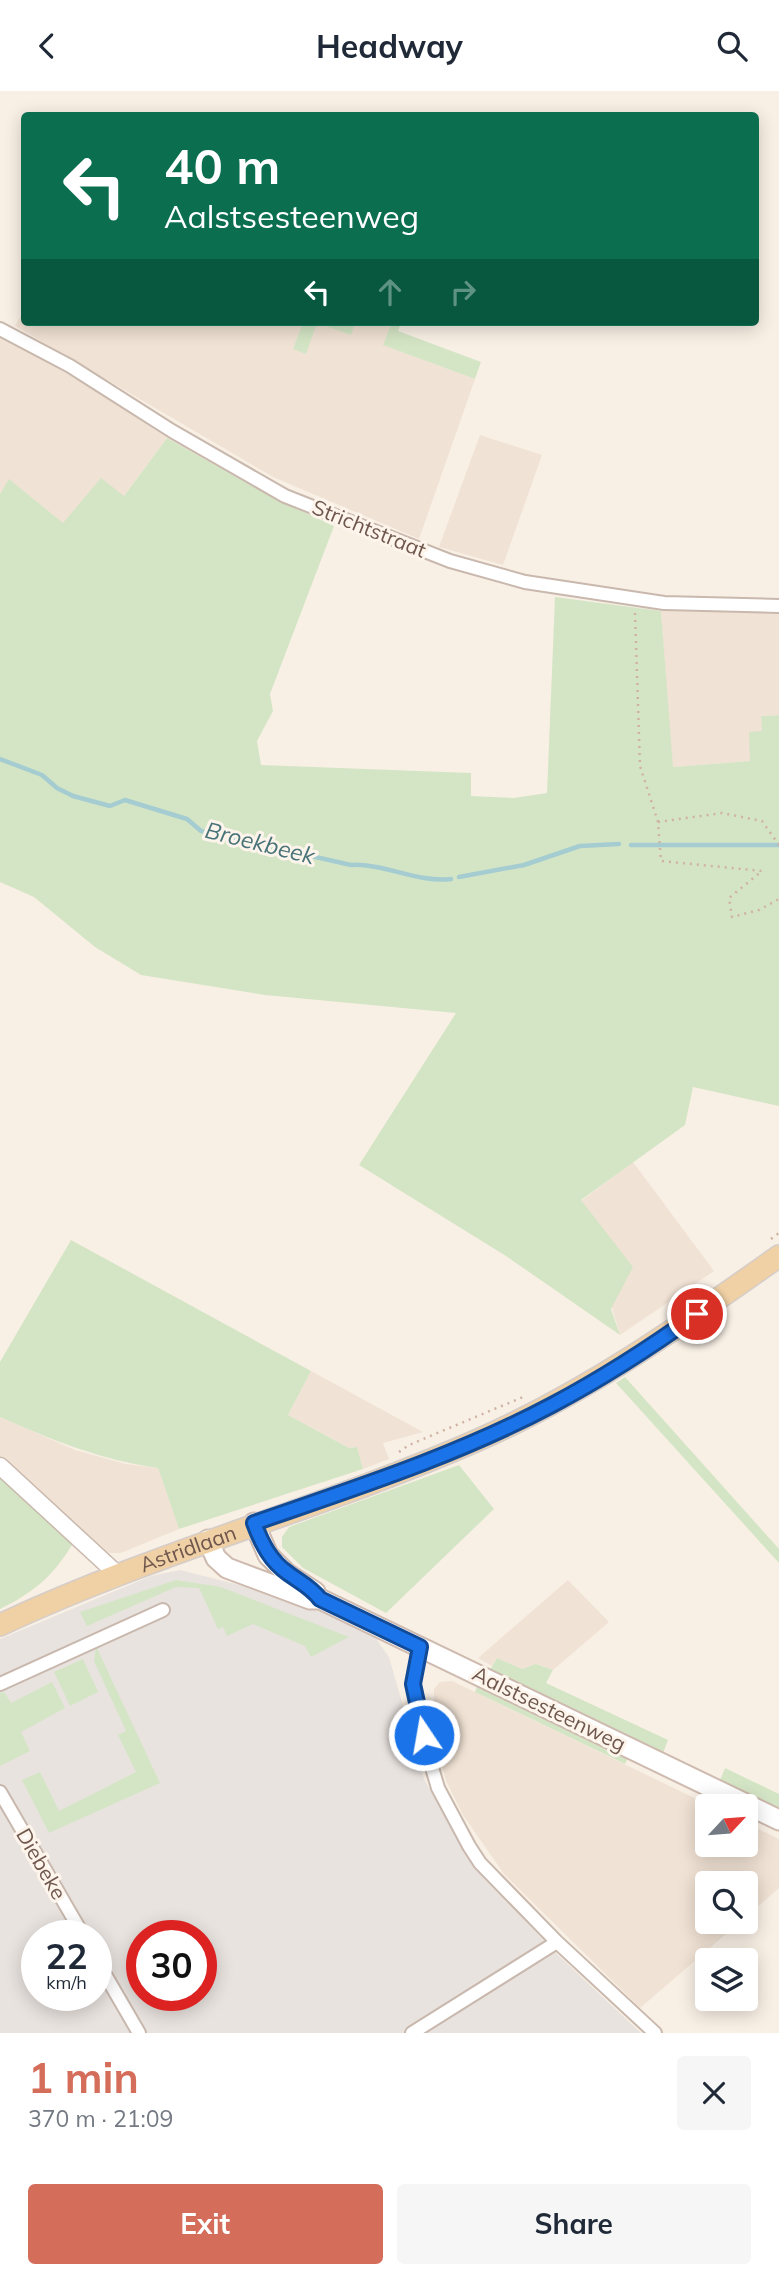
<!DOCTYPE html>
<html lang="en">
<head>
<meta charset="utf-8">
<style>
	:root { --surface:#fff; --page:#f6f6f7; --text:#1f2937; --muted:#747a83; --accent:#d46d59 }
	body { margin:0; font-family:Mulish,sans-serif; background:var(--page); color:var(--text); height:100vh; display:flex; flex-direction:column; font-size:26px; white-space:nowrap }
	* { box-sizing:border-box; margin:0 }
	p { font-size:23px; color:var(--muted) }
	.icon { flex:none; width:38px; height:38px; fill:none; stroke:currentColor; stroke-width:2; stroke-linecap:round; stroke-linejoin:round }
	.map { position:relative; height:1942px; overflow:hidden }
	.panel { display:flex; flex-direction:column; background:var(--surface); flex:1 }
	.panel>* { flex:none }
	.hud { position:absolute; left:21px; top:21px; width:738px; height:214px; border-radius:7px; box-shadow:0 4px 18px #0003; background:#0b6e4f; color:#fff; overflow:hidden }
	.needle { width:46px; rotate:64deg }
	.fabs { position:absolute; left:695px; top:1703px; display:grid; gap:14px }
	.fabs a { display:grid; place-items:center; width:63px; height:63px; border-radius:7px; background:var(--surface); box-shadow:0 4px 18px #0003; font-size:35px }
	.speed { position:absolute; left:21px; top:1829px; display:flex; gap:14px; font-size:35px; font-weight:700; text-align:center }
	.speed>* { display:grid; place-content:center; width:91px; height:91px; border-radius:50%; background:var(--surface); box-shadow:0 4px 18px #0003; line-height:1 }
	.speed small { font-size:18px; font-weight:400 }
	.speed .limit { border:10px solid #d22; background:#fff; color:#111 }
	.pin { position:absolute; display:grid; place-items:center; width:60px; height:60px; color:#fff; margin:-30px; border:4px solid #fff; border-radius:50%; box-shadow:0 2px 7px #0007 }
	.me { position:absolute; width:77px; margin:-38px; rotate:348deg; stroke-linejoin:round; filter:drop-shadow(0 0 5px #0008) }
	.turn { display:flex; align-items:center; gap:24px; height:147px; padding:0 28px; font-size:32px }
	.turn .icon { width:91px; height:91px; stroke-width:2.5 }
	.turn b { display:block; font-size:49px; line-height:60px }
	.lanes { display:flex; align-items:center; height:66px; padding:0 28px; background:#0003; justify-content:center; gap:35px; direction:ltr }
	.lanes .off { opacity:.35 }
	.round { display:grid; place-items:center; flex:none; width:74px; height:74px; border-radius:7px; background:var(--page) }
	.headline { display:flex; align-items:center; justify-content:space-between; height:119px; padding:0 28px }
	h1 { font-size:42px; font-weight:700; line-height:52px; color:var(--accent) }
	.cta { display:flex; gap:14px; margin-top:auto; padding:14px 28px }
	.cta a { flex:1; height:80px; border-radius:7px; background:var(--accent); color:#fff; font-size:28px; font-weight:700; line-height:80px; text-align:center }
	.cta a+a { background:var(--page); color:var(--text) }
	header { display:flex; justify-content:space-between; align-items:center; height:91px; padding:0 28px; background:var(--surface); font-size:32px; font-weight:700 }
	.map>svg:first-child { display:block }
	.residential { fill:#f0e2d4 }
	.industrial { fill:#e9e3df; fill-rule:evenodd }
	.green { fill:#d4e5c5 }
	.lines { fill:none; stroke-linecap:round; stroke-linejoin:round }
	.stream { stroke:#a4ccd1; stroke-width:4.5 }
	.minor-casing { stroke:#c9b8ad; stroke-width:16 }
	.tertiary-casing { stroke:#c9b8ad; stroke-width:19 }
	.secondary-casing { stroke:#cebaae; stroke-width:23 }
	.primary-casing { stroke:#d4cdca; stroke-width:24 }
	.path { stroke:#d0b2a4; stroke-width:2.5; stroke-dasharray:2 5; stroke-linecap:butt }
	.minor { stroke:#fff; stroke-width:12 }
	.tertiary { stroke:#fff; stroke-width:16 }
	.secondary { stroke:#fff; stroke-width:19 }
	.primary { stroke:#f0d0a5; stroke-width:21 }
	.route-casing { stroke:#114b97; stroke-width:18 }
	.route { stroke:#1a73e8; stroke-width:12 }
	.labels { text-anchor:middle; stroke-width:6; stroke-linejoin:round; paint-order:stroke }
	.street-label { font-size:21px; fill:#6f574d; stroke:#fdf4eb }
	.water-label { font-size:23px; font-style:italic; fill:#477379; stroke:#fdf4eb }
</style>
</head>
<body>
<header><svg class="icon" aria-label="back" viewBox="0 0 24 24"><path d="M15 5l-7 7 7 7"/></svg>Headway<svg class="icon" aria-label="search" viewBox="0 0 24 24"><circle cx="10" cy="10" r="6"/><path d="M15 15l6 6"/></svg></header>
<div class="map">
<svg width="779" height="1942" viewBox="0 0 779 1942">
	<rect width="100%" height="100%" fill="#f9f0e5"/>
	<path class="residential" d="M24 219V231H303L293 258 317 231 350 243 355 231H392L384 254 475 288 419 448 273 386 15 235Z
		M0 245 85 293 167 347 123 406 101 388 63 433 10 389 0 403Z
		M480 344 542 364 503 474 439 456Z
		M661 520 779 522V624L761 625 762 640 751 670 672 676Z
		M633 1071 714 1180 620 1244 581 1110Z
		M311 1280 423 1341 383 1352 389 1368 363 1378 357 1356 349 1357 288 1324Z
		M0 1326 75 1359 126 1373 158 1377 179 1438 121 1462H110L100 1457 0 1369Z
		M568 1489 609 1531 553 1579 537 1573 522 1578 497 1567 492 1575 478 1567Z
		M452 1590 711 1715H707V1754H746V1732L779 1748V1797L746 1826V1792H707V1830L740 1831 640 1917 504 1783 463 1724 446 1690 434 1643V1598L440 1591Z"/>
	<path class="industrial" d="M180 1479 275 1503 362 1537 375 1546 389 1566 424 1688 472 1774 557 1863 641 1942H0V1548L151 1485ZM37 1844H96V1904H37ZM142 1844H201V1904H142Z"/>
	<path class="green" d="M303 231H355L351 244 317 232 306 263 293 258Z
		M392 231H401L398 240 481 271 475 288 383 254Z
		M167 347 274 407 334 435 270 603 273 620 257 650 261 674 471 682V705L514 707 547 702 555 506 661 520 673 676 750 670 749 641 762 640 761 625 779 624V1015L693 996 685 1034 581 1109 633 1176 611 1218 620 1244 506 1165 359 1074 456 922 265 904 141 884 95 856 34 806 0 791V403L9 388 63 432 101 387 124 405Z
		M71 1149 311 1280 288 1324 349 1357 357 1356 363 1378 179 1438 158 1377C101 1369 52 1349 0 1326V1271Z
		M625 1286 779 1458V1472L616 1292Z
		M459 1374 494 1418 386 1522 303 1477 282 1456V1446L289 1436Z
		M0 1384 74 1451C52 1486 36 1500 0 1518Z
		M176 1489 221 1496 349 1546 311 1566 305 1555 253 1533 227 1545 223 1536 218 1538 199 1497 176 1496 87 1535 80 1521Z
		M96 1555 160 1692 49 1742 22 1689 40 1681 59 1720 136 1681 118 1644 126 1640 94 1570Z
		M497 1567 522 1578 536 1573 553 1579 546 1592 668 1649 662 1665 635 1653 625 1673 475 1601 479 1590 535 1617 542 1603 490 1579Z
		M83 1568 98 1601 70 1615 54 1581Z
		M52 1591 65 1617 21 1641 30 1660 0 1675V1602L4 1601 11 1612Z
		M725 1677 779 1703V1721L719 1692Z"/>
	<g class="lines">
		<path class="stream" d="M0 668 42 684 57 697 73 705 110 715 125 709 187 728 201 740 351 774C384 772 417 792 451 788
			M631 754H779
			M459 786 524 774 580 755 619 753"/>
		<defs>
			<path id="minor" d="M0 238 70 275 172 340 285 405 450 470 525 491 664 512 779 515
				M420 1556 413 1593 428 1663 438 1697 469 1755 480 1772 557 1851 655 1942
				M0 1593 163 1519
				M0 1701 83 1844
				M96 1868 139 1942
				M412 1942 557 1851"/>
			<path id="tertiary" d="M0 1375 116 1482"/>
			<path id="secondary" d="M254 1432 268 1464 286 1482 315 1501
				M208 1449 216 1467 227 1477 310 1508H320L779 1729"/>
			<g id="primary">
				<path id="s1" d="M0 1534C155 1461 321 1418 478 1349 587 1301 682 1234 779 1165"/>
			</g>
		</defs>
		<use href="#minor" class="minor-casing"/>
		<use href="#tertiary" class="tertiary-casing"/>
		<use href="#secondary" class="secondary-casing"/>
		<use href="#primary" class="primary-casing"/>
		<path class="path" d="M635 522 640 675 658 731 661 770 762 780 729 807 732 826 759 819 779 808
			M658 731 722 722 762 730 779 754
			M771 1148 779 1142
			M399 1361 409 1354 523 1306"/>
		<use href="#minor" class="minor"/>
		<use href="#tertiary" class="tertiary"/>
		<use href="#secondary" class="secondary"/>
		<use href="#primary" class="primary"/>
	</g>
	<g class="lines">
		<defs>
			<path id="route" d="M424 1644 413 1593 420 1556 320 1508C311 1496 300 1491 289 1483 270 1470 262 1453 254 1432 355 1397 458 1364 552 1314 603 1287 651 1256 697 1223"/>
		</defs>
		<use href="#route" class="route-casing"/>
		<use href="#route" class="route"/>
	</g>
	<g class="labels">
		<g class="street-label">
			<text transform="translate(369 438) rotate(22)" y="7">Strichtstraat</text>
			<text dy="7" stroke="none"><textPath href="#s1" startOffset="203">Astridlaan</textPath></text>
			<text transform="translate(549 1618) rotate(26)" y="7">Aalstsesteenweg</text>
			<text transform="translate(41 1773) rotate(60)" y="7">Diebeke</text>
		</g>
		<g class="water-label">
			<text transform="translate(260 752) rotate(14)" y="8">Broekbeek</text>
		</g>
	</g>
</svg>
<div class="fabs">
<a><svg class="needle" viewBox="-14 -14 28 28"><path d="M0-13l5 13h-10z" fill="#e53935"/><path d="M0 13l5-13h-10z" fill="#747a83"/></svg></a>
<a><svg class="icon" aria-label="search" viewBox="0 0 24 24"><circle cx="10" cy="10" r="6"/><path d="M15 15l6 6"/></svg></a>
<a><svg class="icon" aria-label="layers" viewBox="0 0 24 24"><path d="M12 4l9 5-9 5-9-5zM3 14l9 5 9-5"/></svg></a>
</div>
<div class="speed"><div>22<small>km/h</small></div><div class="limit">30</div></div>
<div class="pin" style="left:697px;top:1223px;background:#d93025"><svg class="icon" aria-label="arrive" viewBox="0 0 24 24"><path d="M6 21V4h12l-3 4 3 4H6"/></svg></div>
<svg class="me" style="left:424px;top:1644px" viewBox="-20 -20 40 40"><circle r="17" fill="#1a73e8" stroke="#fff" stroke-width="3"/><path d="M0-11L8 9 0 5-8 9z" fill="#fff"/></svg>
<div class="hud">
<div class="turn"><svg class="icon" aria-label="left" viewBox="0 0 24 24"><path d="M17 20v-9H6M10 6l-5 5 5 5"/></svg><div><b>40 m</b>Aalstsesteenweg</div></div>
<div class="lanes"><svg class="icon" aria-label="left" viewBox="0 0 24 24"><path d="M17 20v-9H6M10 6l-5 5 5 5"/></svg><svg class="icon off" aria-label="ahead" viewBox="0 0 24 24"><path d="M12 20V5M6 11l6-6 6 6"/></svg><svg class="icon off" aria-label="right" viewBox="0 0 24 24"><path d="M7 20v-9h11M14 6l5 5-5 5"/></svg></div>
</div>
</div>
<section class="panel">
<div class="headline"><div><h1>1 min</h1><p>370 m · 21:09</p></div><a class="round"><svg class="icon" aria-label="close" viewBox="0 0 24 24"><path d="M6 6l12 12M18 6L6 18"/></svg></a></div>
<div class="cta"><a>Exit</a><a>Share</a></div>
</section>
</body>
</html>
